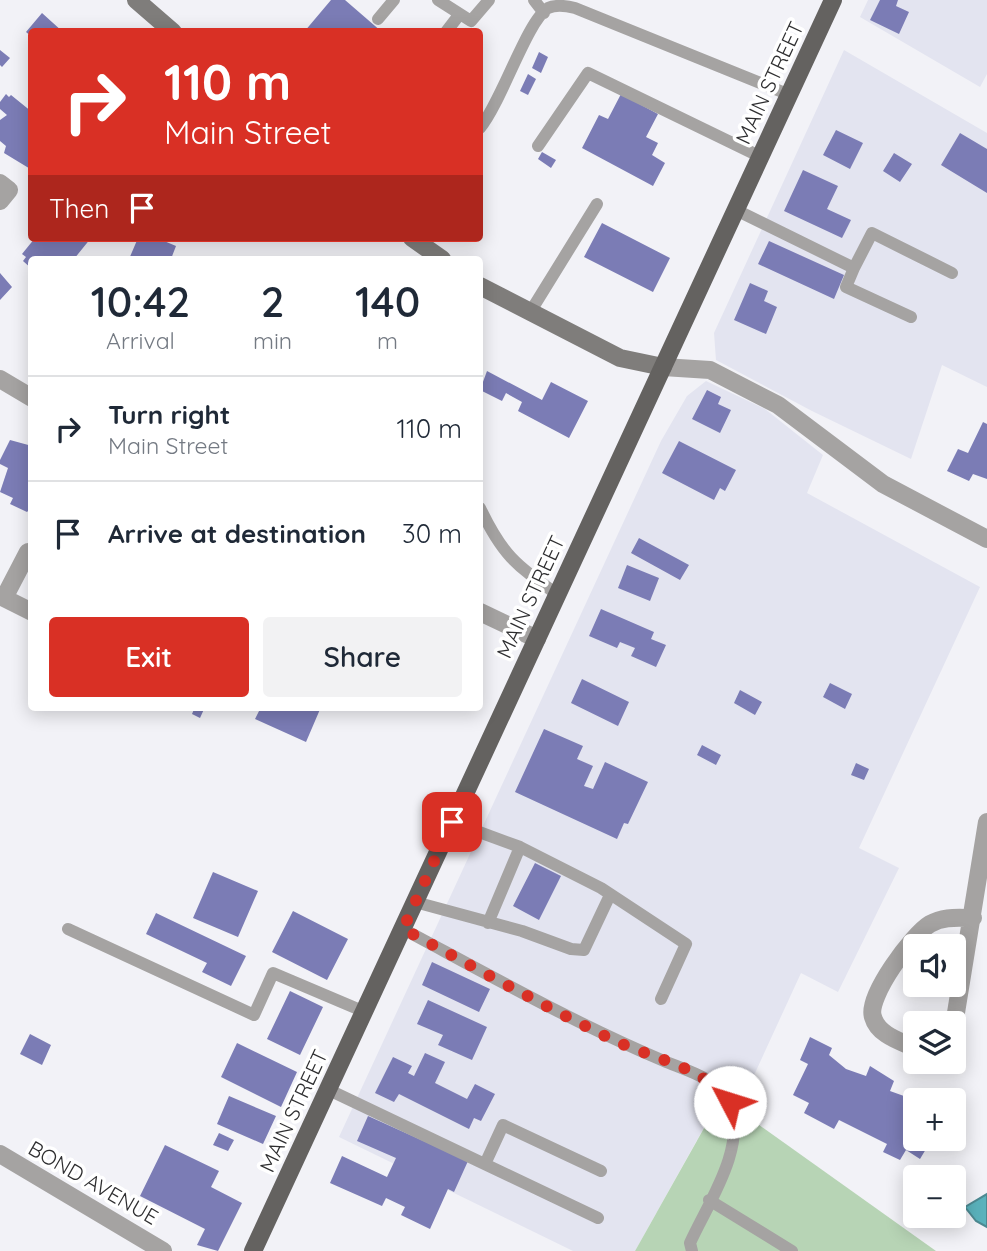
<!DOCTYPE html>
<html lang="en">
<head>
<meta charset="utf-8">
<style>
	:root { --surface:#fff; --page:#f2f2f3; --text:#1f2937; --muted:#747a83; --line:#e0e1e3; --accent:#d93025 }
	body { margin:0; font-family:Quicksand,sans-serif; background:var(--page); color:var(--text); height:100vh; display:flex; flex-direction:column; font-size:26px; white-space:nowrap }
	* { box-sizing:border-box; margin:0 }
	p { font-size:23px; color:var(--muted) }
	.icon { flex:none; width:38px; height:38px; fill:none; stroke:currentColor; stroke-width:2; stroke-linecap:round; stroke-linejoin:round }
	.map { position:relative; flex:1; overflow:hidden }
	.panel { position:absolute; left:28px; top:256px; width:455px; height:455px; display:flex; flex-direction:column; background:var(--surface); border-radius:7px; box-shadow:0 4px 18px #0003 }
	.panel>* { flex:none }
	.hud { position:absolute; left:28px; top:28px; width:455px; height:214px; border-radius:7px; box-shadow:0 4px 18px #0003; background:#d93025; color:#fff; overflow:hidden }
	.fabs { position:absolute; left:903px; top:934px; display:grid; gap:14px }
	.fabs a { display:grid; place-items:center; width:63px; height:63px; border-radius:7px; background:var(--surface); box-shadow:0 4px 18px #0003; font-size:35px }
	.pin { position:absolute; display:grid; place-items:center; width:60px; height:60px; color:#fff; margin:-30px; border-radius:14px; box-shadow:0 4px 10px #0006 }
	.me { position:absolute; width:77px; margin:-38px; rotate:310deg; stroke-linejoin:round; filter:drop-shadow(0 0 5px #0008) }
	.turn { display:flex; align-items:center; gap:24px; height:147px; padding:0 21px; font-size:32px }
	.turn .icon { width:91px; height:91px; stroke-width:2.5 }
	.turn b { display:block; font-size:49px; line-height:60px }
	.then { display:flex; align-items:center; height:66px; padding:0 21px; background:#0003; gap:14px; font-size:26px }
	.eta { display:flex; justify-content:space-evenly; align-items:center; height:119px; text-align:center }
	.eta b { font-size:42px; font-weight:600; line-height:49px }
	.action { display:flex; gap:14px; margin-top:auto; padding:14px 21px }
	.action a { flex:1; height:80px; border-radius:7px; background:var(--accent); color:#fff; font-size:28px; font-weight:600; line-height:80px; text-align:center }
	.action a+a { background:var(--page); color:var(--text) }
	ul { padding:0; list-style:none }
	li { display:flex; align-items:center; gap:21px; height:105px; padding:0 21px; border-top:2px solid var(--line) }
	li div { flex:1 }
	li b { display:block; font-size:26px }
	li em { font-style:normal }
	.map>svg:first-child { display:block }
	.built { fill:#e3e4f0 }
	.green { fill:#b7d4b5 }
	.water { fill:#5ab2bc; stroke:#4d8a92; stroke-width:2 }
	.building { fill:#7b7cb5 }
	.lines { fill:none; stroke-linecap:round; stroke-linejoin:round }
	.lane { stroke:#a5a3a2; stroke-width:12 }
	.street { stroke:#a5a3a2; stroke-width:18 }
	.secondary { stroke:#7f7d7b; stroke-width:18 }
	.primary { stroke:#646260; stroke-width:18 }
	.route { stroke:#d93025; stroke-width:12; stroke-dasharray:0 21.6 }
	.labels { text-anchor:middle; stroke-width:7; stroke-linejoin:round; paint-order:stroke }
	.street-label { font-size:21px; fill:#2e2e30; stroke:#fff }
</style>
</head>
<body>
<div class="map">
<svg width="987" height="1251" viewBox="0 0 987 1251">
	<rect width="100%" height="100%" fill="#f2f2f7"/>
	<path class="built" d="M868 0H987V74L980 87 860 17Z
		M844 50 987 133V387L942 365 911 459 812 411 716 360 714 333Z
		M706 381 765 409 823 455 807 493 980 587 859 848 899 868 838 992 801 973 738 1110 716 1106 635 1251H573L339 1137 661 441 687 396Z"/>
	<path class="green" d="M717 1105 738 1110 936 1251H635Z"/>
	<path class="water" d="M987 1194V1227L976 1221 965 1207Z"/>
	<path class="building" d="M331 0H345L382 32H304Z
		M880 0H898L896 6 909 12 899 34 870 20Z
		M42 13 63 32H32V37L26 32Z
		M0 50 10 58 2 67 0 65Z
		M539 52 548 57 541 73 532 68Z
		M528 74 536 79 528 95 520 91Z
		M6 94 9 97 11 95 32 112V170L4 153 6 146 0 141V120L7 115 0 109V102Z
		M621 94 658 114 646 137 658 143 652 155 665 163 653 186 582 148 599 115 608 119Z
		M836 130 863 143 850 169 823 155Z
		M960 133 987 149V193L941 165Z
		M542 152 556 160 551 168 538 159Z
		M894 153 912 164 900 182 883 171Z
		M803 170 838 186 827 209 851 220 842 238 784 211Z
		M602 223 670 258 653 292 584 257Z
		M35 238H91L74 259H32V269L23 261 26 257 22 254Z
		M138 238H157L176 246 171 259H129Z
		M769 241 844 275 834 299 758 264Z
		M0 273 12 287 0 300Z
		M750 283 768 291 764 301 777 307 766 334 734 320Z
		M487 371 542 400 551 382 588 401 569 438 518 411 522 402 506 393 502 401 480 390Z
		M707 390 721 397 718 404 731 410 720 433 692 419Z
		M983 422 987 424V479L973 474 969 481 947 471 958 449 968 453Z
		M10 440 32 446V507L27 512 10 504 13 498 0 492 8 468 0 464V460Z
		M679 441 736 470 725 491 720 488 714 500 662 473Z
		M639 538 689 565 680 580 631 553Z
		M627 565 659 578 650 601 618 588Z
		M601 609 654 632 651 639 666 645 656 667 631 656 635 648 620 642 617 648 589 636Z
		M582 679 629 702 618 726 571 703Z
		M830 683 852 694 845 709 823 697Z
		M740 690 762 702 755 715 734 703Z
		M195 707H205L200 718 192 714Z
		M261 707H321L306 742 255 719Z
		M544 729 583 746 577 759 593 766 584 786 593 789 605 762 648 782 628 824 624 823 617 839 515 792Z
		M702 745 721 755 716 765 697 755Z
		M856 763 869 769 864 780 851 775Z
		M535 863 561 876 539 920 513 906Z
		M213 872 258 891 238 937 193 918Z
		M293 911 348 939 327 980 272 952Z
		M156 913 246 956 231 986 202 972 207 963 146 934Z
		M432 962 490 989 479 1012 422 985Z
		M290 991 323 1007 300 1055 267 1039Z
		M428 1000 487 1027 472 1060 438 1045 443 1035 417 1024Z
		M30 1034 51 1045 42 1065 20 1054Z
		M810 1037 832 1048 829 1055 846 1069 866 1076 870 1066 894 1081 890 1091 915 1100V1139H932L920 1159 906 1150 900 1160 883 1152 887 1144 839 1120 834 1129 804 1113 809 1103 793 1095 808 1064 800 1060Z
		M237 1043 297 1072 281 1107 221 1077Z
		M425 1053 445 1062 435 1083 467 1099 475 1084 495 1094 481 1121 474 1118 469 1129 399 1094 394 1102 375 1093 393 1057 412 1066 408 1073 414 1076Z
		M229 1096 276 1116 263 1144 217 1124Z
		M368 1116 468 1161 454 1192 448 1189 430 1229 401 1215 405 1207 386 1198 382 1206 330 1183 342 1156 387 1177 396 1158 357 1141Z
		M219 1133 234 1140 228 1151 213 1145Z
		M165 1145 219 1171 211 1187 242 1203 218 1251 197 1245 205 1229 140 1196Z"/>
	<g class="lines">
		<path class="lane" d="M438 0 471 21 489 0
			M534 0 544 13
			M378 19 394 0
			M446 32 459 15
			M480 128C502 101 527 21 548 8 557 4 567 6 575 8L790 95
			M538 146 588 73 761 157
			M736 210 854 268 846 287 911 317
			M854 268 872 233 952 273
			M529 314 597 204
			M480 508C503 556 515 564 558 595
			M452 822 520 847 488 923
			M520 847 601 888 686 944 661 999
			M415 902 522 931 571 949 584 950 610 895
			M68 929 254 1015 273 973 365 1012
			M403 929C489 975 574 1023 664 1061 685 1070 722 1080 730 1103 747 1148 708 1203 690 1243L692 1251
			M329 1090 598 1218
			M485 1164 503 1125 601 1171
			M709 1200 792 1251"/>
		<path class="street" d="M0 183 9 190 0 201
			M663 367 710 370 778 405 883 484 987 539
			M0 379 32 398
			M32 554 28 552 4 598 32 612
			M480 612 537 639
			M954 1025 987 822
			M915 1048C900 1041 878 1035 873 1017 866 997 913 934 930 924 944 916 958 918 973 918
			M0 1154 163 1251"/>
		<path class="secondary" d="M136 0 173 32
			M412 238 442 259
			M480 286 620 358 663 367"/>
		<path class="primary" d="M253 1251 833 0"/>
	</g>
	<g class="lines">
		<path class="route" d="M452 822 403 929C472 966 542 1005 613 1040 651 1058 704 1067 730 1102"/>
	</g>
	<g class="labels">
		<g class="street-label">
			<text transform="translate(770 83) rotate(-65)" y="7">MAIN STREET</text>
			<text transform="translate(531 597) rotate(-65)" y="7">MAIN STREET</text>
			<text transform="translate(294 1111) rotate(-65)" y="7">MAIN STREET</text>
			<text transform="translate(93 1183) rotate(30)" y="7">BOND AVENUE</text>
		</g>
	</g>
</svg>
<div class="fabs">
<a><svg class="icon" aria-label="sound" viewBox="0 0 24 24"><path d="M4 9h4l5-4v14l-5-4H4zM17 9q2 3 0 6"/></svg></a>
<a><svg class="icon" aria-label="layers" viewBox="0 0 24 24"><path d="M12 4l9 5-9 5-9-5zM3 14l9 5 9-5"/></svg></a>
<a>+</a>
<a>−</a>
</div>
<div class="pin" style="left:452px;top:822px;background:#d93025"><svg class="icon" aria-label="arrive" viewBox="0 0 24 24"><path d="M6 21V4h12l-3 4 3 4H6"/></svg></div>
<svg class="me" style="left:730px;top:1102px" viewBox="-20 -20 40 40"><circle r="19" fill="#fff"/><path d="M0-13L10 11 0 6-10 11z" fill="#d93025"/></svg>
<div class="hud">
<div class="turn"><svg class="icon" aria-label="right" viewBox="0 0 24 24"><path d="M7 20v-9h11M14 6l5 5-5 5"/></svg><div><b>110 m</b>Main Street</div></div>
<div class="then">Then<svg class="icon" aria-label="arrive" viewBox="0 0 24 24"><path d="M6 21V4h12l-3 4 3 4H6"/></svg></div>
</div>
<section class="panel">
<div class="eta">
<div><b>10:42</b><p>Arrival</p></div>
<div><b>2</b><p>min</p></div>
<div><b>140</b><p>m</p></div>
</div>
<ul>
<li><svg class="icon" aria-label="right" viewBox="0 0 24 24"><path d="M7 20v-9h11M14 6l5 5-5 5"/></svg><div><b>Turn right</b><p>Main Street</p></div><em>110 m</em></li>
<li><svg class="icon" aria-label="arrive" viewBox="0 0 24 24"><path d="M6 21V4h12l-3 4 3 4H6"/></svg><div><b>Arrive at destination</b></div><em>30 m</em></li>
</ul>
<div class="action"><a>Exit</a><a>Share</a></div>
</section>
</div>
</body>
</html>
